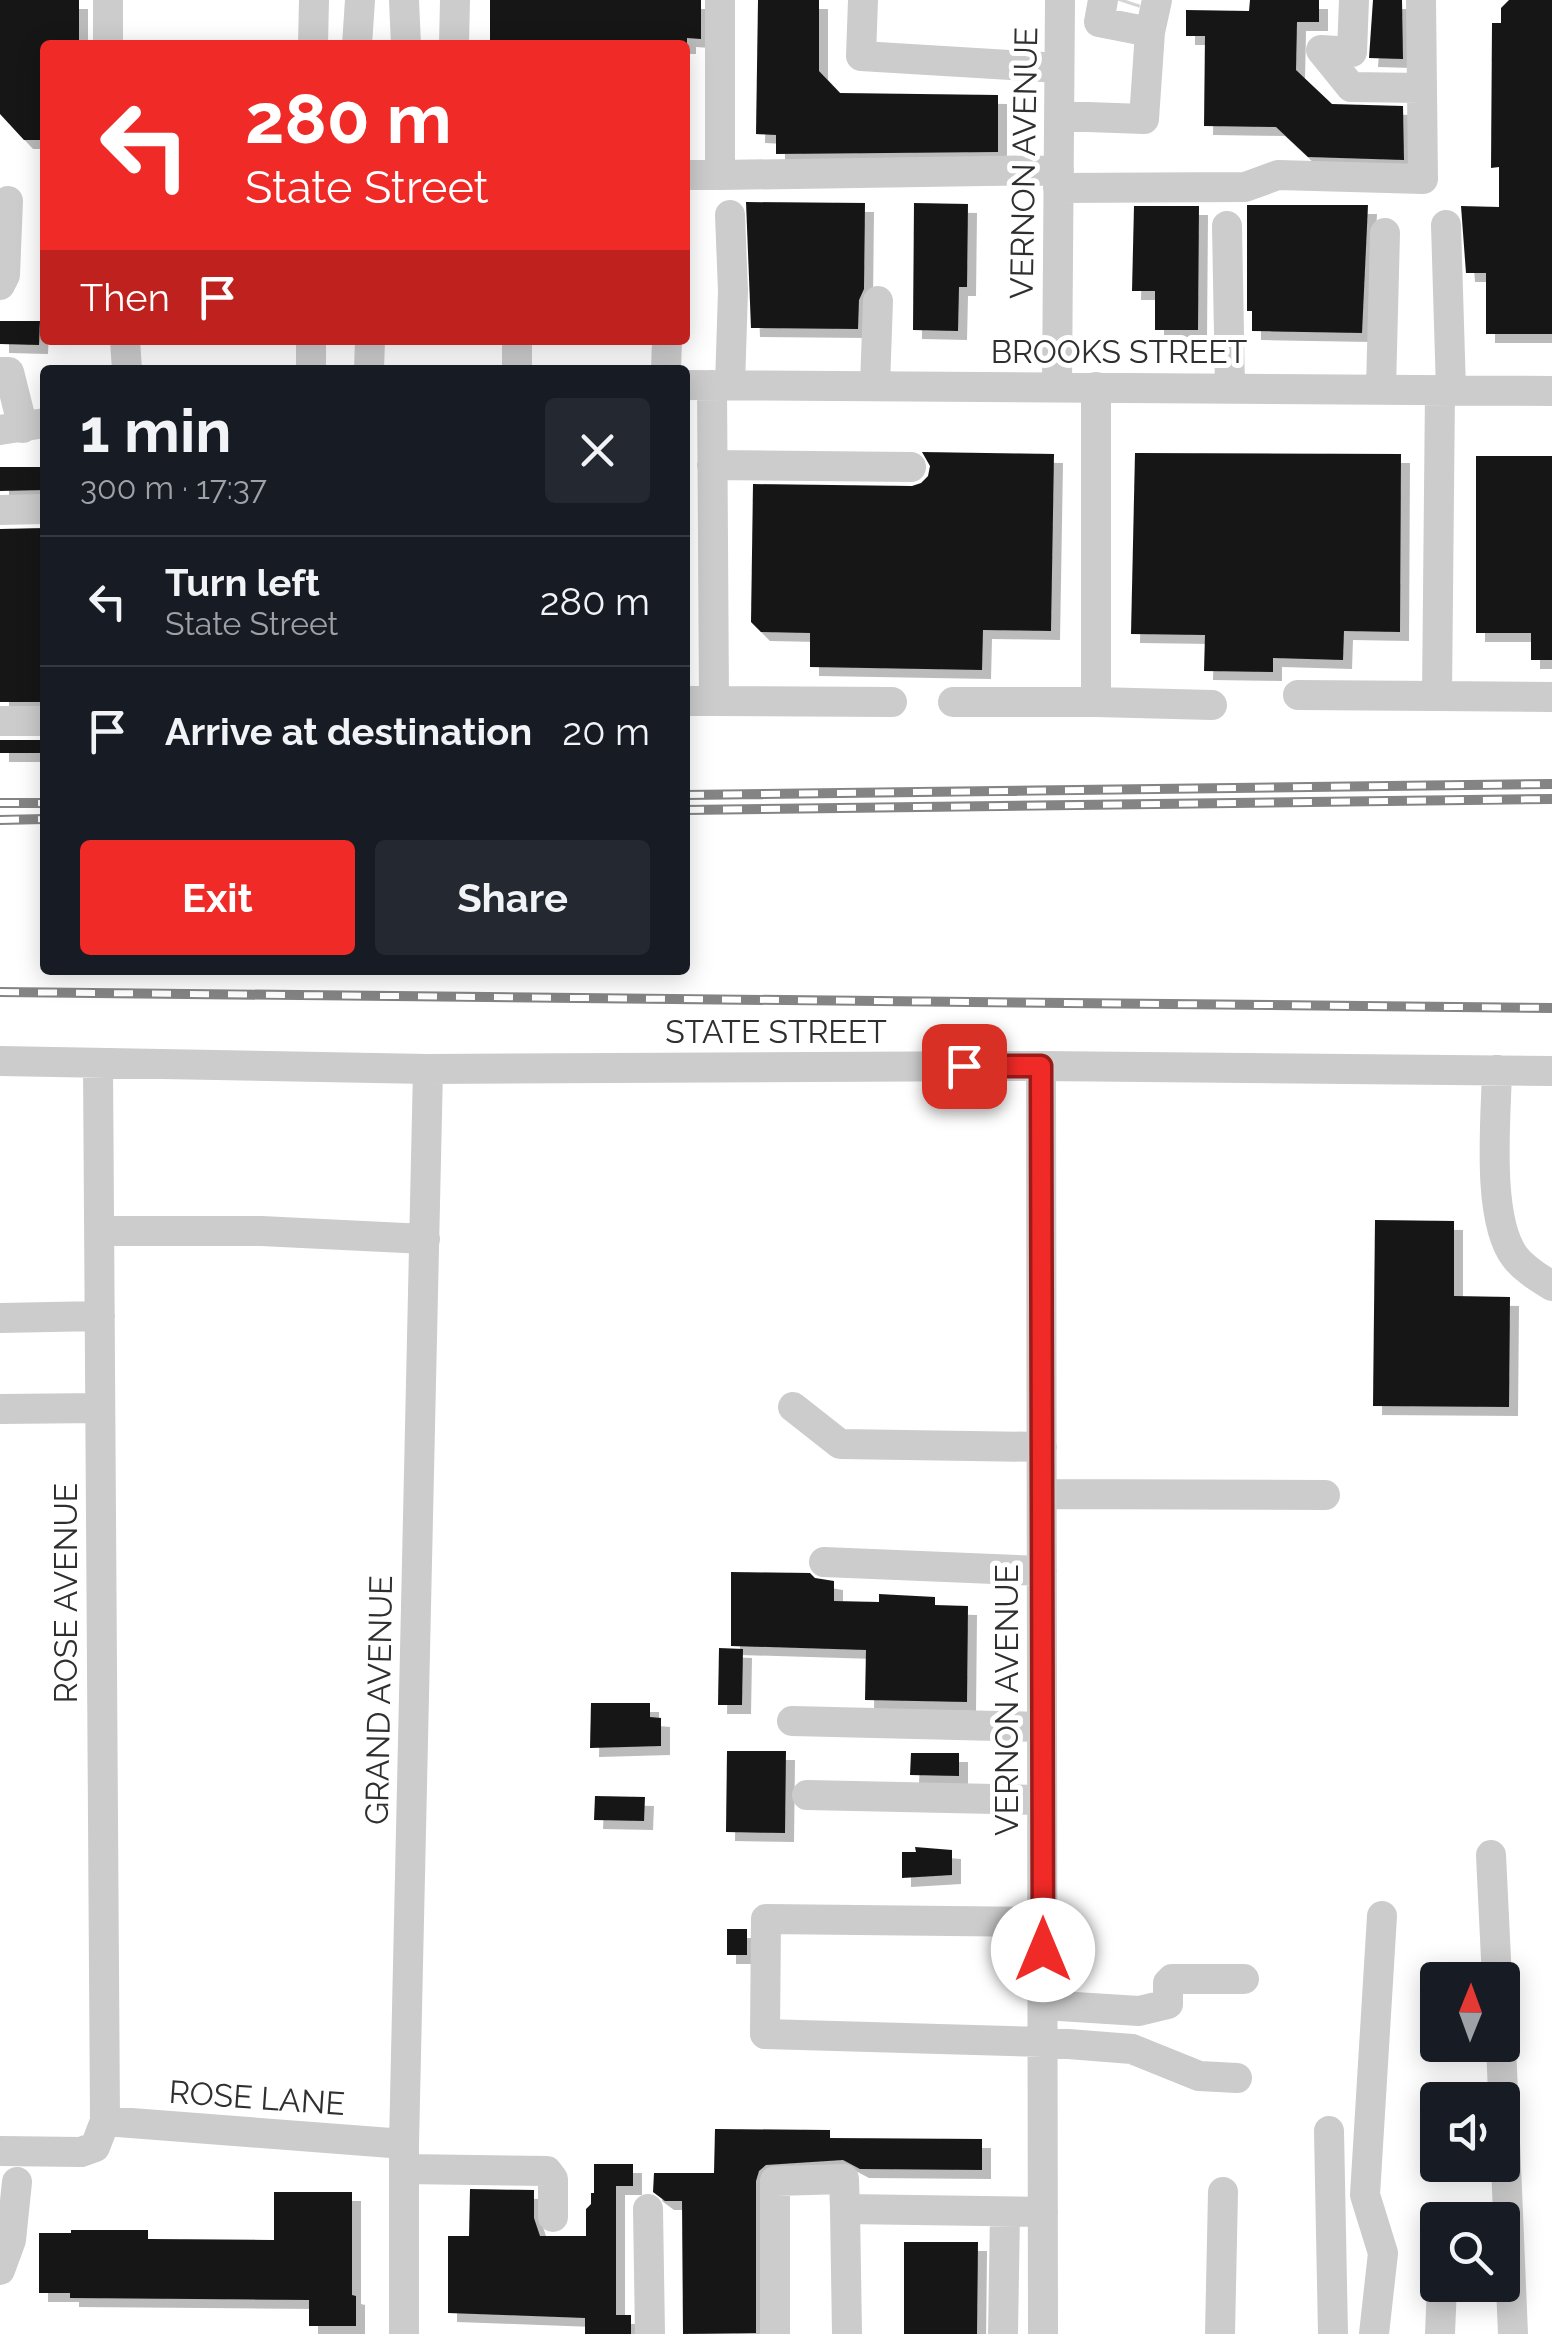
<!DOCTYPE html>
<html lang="en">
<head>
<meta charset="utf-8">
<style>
	:root { --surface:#171b24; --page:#242831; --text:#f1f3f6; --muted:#9ea1a6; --line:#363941; --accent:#ef2a27 }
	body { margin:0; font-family:Raleway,sans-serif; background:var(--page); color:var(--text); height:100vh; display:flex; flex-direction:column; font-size:38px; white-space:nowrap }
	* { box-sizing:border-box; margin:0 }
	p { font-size:32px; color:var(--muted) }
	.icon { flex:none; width:55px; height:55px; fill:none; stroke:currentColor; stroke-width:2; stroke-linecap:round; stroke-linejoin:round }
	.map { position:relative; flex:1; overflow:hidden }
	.drawer { position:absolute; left:40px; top:365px; width:650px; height:610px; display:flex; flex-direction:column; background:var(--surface); border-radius:10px; box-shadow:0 5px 25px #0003 }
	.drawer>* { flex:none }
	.top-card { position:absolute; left:40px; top:40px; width:650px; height:305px; border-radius:10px; box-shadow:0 5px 25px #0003; background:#ef2a27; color:#fff; overflow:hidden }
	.needle { width:65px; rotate:1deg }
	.controls { position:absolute; left:1420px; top:1962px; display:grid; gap:20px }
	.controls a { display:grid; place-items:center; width:100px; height:100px; border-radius:10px; background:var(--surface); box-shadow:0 5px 25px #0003; font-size:50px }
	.pin { position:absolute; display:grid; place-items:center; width:85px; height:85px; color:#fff; margin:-42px; border-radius:20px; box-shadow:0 5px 15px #0006 }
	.me { position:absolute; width:110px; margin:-55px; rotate:0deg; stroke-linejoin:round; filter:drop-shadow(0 0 8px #0008) }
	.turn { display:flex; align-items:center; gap:35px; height:210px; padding:0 40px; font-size:45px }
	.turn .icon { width:130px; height:130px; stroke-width:2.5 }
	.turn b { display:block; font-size:70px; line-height:85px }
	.then { display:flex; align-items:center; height:95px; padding:0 40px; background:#0003; gap:20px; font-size:38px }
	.round { display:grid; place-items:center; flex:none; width:105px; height:105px; border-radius:10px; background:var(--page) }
	.summary { display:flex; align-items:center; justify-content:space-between; height:170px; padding:0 40px }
	h1 { font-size:60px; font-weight:700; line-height:75px }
	.primary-button { display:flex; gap:20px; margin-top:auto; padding:20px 40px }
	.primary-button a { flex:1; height:115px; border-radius:10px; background:var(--accent); color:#fff; font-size:40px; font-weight:700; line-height:115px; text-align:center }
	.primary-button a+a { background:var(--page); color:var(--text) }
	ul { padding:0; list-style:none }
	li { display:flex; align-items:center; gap:30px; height:130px; padding:0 40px; border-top:2px solid var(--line) }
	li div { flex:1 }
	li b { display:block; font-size:38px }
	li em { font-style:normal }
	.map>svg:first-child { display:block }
	.building { fill:#161616; filter:url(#shadow) }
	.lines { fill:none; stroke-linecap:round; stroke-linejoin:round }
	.minor-tunnel { stroke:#d5d5d5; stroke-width:30; stroke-dasharray:30 15; stroke-linecap:butt }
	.minor { stroke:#ccc; stroke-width:30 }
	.rail-casing { stroke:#848484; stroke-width:10 }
	.rail { stroke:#fff; stroke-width:6; stroke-dasharray:19; stroke-linecap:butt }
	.route-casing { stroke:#9b1b19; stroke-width:25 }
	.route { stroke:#ef2a27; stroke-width:18 }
	.labels { text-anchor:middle; stroke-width:10; stroke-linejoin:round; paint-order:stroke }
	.street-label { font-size:32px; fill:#2f2f2f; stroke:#fff }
</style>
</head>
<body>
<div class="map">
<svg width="1552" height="2334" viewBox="0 0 1552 2334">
	<defs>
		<filter id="shadow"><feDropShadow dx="9" dy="9" stdDeviation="0" flood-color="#0004"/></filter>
	</defs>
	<rect width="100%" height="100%" fill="#fff"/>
	<path class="building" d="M0 0H79V45H45V140H24L0 114Z
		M490 0H701V39L687 38V45H490Z
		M758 0H819V71L840 93 998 95V152L776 154V135L756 134Z
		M1250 0H1319V22H1297L1296 70 1332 104 1403 106 1404 160 1308 157 1276 127 1204 126 1205 36H1186V10L1249 11Z
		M1373 0H1402L1403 59 1369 58Z
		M1509 0H1552V334H1486V273H1466L1461 206 1499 207V167L1491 168 1492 23H1501V8Z
		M746 202 865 203 864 289 859 300 858 329 751 328Z
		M914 203 968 204 967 287H959L958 331 913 330Z
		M1247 205H1368L1362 333 1252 331V311H1247Z
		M1134 206H1199L1198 330H1155V291H1132Z
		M0 321H40L39 345 0 344Z
		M922 452 1054 454 1051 631 983 630 982 670 810 667V633L761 632 751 622 753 484 912 486 921 483 928 476 930 466Z
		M1135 453 1401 454 1400 632 1344 631 1343 660 1273 658V672L1204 671 1205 635 1131 634Z
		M1476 456H1552V660H1531V633H1476Z
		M0 467H45V490L0 491Z
		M45 528V702H0V529Z
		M0 740H45V753H0Z
		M1375 1220 1454 1221V1296L1510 1297 1509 1407 1373 1406Z
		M731 1572 810 1573 815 1578 834 1581V1601L879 1602V1594L897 1595 935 1597V1605L968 1606 967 1702 865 1700 866 1650 731 1646Z
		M719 1648 743 1649 742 1705H718Z
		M591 1703H650V1717L661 1718V1746L590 1748Z
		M727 1751H786L785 1833 726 1832Z
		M911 1753H959V1776L910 1775Z
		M595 1796 645 1797 644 1821 594 1820Z
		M915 1847 952 1850V1875L902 1878V1852H916Z
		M727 1929H747V1955H727Z
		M715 2129 830 2130V2138L982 2139V2170L860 2169 843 2160 766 2165 759 2171 756 2181V2333L683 2334 682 2201H665L653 2192 654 2173H714Z
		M594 2164H633V2186H616V2315H631V2334H585V2318L448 2313V2236H469L470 2189 534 2190V2218L540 2236H586V2209L591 2204V2193H594Z
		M274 2192H352V2295L356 2296V2326H309V2300L70 2298V2293H39V2233H71V2230H148V2239L274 2240Z
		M904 2242H978L977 2334H904Z"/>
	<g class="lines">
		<path class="minor-tunnel" d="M1125 3 1126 0"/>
		<path class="minor" d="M108 0V45
			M404 0 406 45
			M863 0 861 56 1059 68
			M1354 0 1352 52 1321 50 1351 87 1422 88
			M1150 32 1157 0
			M313 45 314 0
			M357 45 360 0
			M454 45 455 0
			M1059 116 1144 119 1150 32 1099 22 1103 0
			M685 175H720V0
			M720 175 1059 170
			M1058 188 1245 187 1278 175 1423 179 1421 0
			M730 215 733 291 730 385
			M1446 225 1451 390
			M1227 226 1230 388
			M0 285 5 275 8 201
			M125 340 127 370
			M517 340V370
			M311 370V340
			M369 370 370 340
			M666 370 667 340
			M0 372H9L23 428
			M685 385 1552 391
			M875 386 878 301
			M1057 387 1060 0
			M1096 387V702L1212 705
			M1381 389 1385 233
			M1440 390 1437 696 1552 697
			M0 430 45 423
			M712 465 911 467
			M0 510 45 509
			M1298 695 1437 696
			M685 701H714L712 385
			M714 701 892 702
			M953 702H1096
			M0 721H45
			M0 1061 428 1069 1041 1066 1552 1071
			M1041 1066 1043 2334
			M1497 1070C1496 1118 1486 1219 1515 1257 1524 1269 1539 1278 1552 1286
			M99 1231H261L425 1239
			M0 1318 100 1316
			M793 1407 840 1444 1042 1447
			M0 1409 100 1408
			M1042 1494 1325 1495
			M824 1562 1042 1571
			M792 1721 1042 1727
			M807 1795 1042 1800
			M1491 1855 1497 1980
			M1043 1922 766 1919 765 2034 1043 2042 1132 2049 1199 2076 1237 2078
			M1043 2005 1139 2011 1168 2004V1983L1172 1979H1244
			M1501 2045 1513 2334
			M105 2121 404 2144
			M1329 2131 1333 2334
			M0 2151 81 2152 95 2147 105 2121 98 1064
			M404 2169 547 2171 553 2179V2217
			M648 2209 650 2334
			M0 2270 11 2240 17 2182
			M404 2334V2144L428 1069
			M775 2334V2181L844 2179 845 2209
			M847 2334 845 2209 1043 2212
			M1003 2334 1005 2212
			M1220 2334 1223 2192
			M1374 2334 1383 2253 1365 2195 1382 1916
			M1440 2334 1442 2285"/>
		<defs>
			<path id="rail" d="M685 795 1552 784
				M0 803H45
				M685 810 1552 799
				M0 820 45 819
				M0 992 1552 1008"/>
		</defs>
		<use href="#rail" class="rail-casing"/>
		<use href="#rail" class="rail"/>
	</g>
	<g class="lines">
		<defs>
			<path id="route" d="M964 1066H1041L1043 1950"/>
		</defs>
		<use href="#route" class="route-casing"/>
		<use href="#route" class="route"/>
	</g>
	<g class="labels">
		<g class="street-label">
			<text transform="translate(1024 163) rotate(-89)" y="11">VERNON AVENUE</text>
			<text x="1119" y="363">BROOKS STREET</text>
			<text x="776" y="1043">STATE STREET</text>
			<text transform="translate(66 1593) rotate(-90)" y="11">ROSE AVENUE</text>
			<text transform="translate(379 1700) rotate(-89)" y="11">GRAND AVENUE</text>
			<text transform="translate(1007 1700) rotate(-90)" y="11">VERNON AVENUE</text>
			<text transform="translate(257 2098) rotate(4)" y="11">ROSE LANE</text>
		</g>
	</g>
</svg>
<div class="controls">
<a><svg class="needle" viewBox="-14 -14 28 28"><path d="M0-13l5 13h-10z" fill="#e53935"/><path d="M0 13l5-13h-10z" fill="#9ea1a6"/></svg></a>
<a><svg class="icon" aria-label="sound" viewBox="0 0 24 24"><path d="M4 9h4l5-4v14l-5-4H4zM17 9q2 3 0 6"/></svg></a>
<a><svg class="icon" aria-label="search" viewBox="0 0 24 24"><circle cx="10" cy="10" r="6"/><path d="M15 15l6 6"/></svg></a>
</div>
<div class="pin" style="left:964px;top:1066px;background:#d93025"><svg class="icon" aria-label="arrive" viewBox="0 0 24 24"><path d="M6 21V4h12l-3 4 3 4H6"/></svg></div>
<svg class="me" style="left:1043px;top:1950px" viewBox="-20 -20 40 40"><circle r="19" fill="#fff"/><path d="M0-13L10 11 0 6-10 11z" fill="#ef2a27"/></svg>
<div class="top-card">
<div class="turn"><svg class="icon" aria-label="left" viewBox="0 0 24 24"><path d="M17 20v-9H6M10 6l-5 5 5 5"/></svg><div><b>280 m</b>State Street</div></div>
<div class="then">Then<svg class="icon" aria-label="arrive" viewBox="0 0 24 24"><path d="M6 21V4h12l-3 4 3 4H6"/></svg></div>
</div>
<section class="drawer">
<div class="summary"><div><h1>1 min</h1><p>300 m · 17:37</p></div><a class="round"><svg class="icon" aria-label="close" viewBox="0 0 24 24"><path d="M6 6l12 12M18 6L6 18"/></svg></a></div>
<ul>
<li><svg class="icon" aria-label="left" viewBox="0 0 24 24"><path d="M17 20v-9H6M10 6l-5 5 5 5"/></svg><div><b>Turn left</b><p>State Street</p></div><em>280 m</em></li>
<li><svg class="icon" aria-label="arrive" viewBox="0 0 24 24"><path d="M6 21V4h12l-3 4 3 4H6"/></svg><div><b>Arrive at destination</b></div><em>20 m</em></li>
</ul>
<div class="primary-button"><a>Exit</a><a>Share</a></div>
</section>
</div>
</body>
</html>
